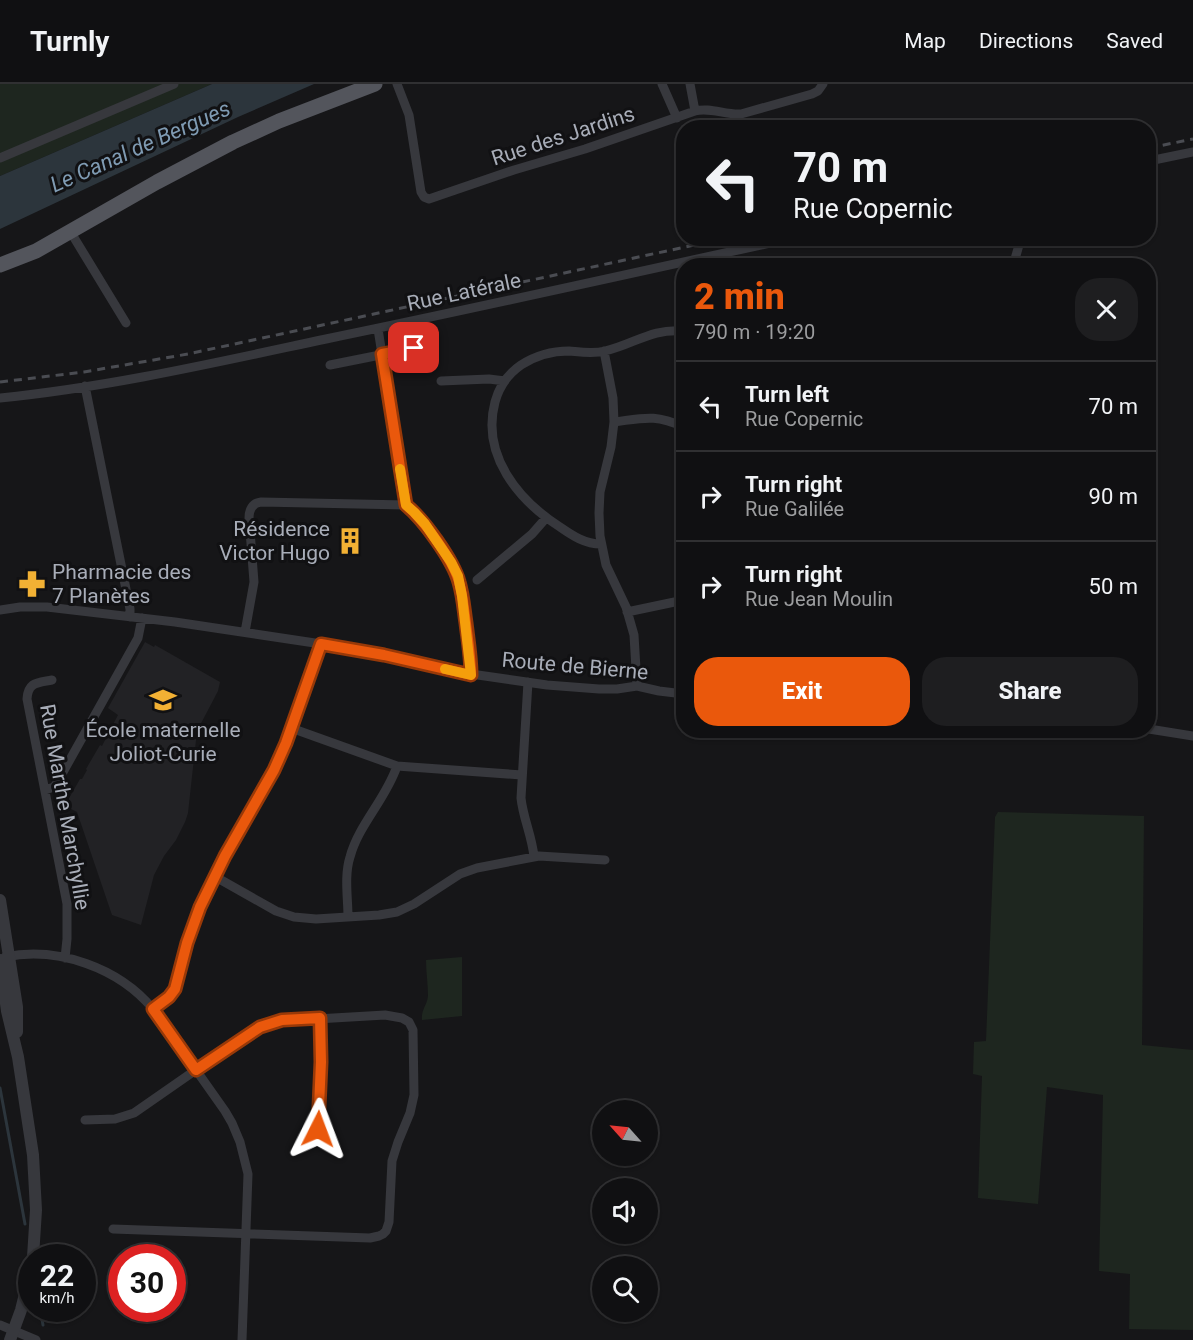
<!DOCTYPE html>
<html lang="en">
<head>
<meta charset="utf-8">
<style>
	:root { --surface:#101012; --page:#1e1e20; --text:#f1f3f6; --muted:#9c9d9f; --line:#303032; --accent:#ea580c }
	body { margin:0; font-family:Roboto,sans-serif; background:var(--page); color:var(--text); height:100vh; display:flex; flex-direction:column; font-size:22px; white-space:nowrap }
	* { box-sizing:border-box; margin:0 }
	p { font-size:20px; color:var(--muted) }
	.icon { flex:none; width:33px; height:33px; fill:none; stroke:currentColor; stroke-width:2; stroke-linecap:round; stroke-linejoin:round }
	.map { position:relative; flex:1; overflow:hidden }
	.sheet { position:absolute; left:676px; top:174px; width:480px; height:480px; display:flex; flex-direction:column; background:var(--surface); border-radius:24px; box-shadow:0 2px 4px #0004,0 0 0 2px var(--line) }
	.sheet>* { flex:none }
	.banner { position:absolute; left:676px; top:36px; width:480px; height:126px; border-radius:24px; box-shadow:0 2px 4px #0004,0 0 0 2px var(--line); background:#101012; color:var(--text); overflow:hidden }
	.needle { width:39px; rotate:297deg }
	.tools { position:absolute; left:592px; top:1016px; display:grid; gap:12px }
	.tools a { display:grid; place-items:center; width:66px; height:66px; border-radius:50%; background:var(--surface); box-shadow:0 2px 4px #0004,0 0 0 2px var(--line); font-size:30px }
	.speed { position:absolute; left:18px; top:1160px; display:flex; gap:12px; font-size:30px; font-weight:700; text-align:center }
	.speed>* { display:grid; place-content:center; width:78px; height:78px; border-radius:50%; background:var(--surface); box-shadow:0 2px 4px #0004,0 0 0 2px var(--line); line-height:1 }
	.speed small { font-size:15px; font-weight:400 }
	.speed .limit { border:9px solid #d22; background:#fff; color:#111 }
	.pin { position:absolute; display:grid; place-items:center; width:51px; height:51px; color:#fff; margin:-26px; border-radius:12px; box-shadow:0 3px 9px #0006 }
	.me { position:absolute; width:66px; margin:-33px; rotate:3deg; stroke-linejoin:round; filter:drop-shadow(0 0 4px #0008) }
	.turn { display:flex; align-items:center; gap:21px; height:126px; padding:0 18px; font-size:27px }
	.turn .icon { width:78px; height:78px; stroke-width:2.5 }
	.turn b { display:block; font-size:42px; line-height:51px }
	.round { display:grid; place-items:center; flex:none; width:63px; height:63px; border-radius:24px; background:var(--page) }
	.summary { display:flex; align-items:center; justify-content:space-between; height:102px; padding:0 18px }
	h1 { font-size:36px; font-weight:800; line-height:45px; color:var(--accent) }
	.action { display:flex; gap:12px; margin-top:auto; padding:12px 18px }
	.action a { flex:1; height:69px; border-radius:24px; background:var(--accent); color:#fff; font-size:24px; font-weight:800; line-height:69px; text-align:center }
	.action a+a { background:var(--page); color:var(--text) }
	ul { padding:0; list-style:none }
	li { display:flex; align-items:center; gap:18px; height:90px; padding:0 18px; border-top:2px solid var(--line) }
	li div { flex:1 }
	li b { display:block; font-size:22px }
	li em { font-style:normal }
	header { display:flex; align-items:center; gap:36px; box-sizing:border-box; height:84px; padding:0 30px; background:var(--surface); border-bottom:2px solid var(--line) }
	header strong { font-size:28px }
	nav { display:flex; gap:33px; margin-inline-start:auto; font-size:21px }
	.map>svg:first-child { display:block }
	.built { fill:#222225 }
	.green { fill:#1e261f }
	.water { fill:#2c353c }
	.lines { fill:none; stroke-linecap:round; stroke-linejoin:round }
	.stream { stroke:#2c353c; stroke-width:3 }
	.minor { stroke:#37383d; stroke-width:9 }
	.tertiary { stroke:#37383d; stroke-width:12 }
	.primary { stroke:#53555c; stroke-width:15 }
	.rail { stroke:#4a4c52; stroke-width:3; stroke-dasharray:8 6; stroke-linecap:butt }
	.route-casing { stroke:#983908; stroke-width:15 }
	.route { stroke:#ea580c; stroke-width:10 }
	.slow { stroke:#f59e0b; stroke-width:10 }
	.labels { text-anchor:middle; stroke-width:6; stroke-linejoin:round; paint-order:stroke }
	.street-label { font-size:21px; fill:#a8adb8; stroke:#111113 }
	.poi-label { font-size:21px; fill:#a8adb8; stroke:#111113; text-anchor:end }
	.water-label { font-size:22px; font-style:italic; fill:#7f9bb3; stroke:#111113 }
</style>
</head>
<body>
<header>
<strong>Turnly</strong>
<nav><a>Map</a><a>Directions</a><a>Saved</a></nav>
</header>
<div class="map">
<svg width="1193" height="1256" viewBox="0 0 1193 1256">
	<rect width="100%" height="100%" fill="#161618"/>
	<path class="built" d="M145 558 154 563 155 561 220 598 218 607 197 647 188 729 185 738 176 756 164 772 154 791 141 841 112 831 77 728 67 723 70 717 68 716 80 695H82L87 686 86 685 100 661 102 662 118 631 108 624Z"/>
	<path class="green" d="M0 0H212L0 92Z
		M998 728 1144 732 1142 961 1193 966V1246L1129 1245 1130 1190 1099 1187 1103 1011 1047 1003 1038 1120 978 1114 982 992 973 990 974 958 986 957 995 733Z
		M462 873V932L422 936C421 925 427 922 428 912 428 900 426 888 426 876Z"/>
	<path class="water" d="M212 0H314L238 33 0 145V92Z"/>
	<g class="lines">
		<path class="stream" d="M0 1004 25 1140
			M40 1224 43 1241"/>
		<path class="minor" d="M397 0 409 31 421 108 424 113 429 115 514 86 585 65 695 27C710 23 725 31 741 30L812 10 818 7 823 0
			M662 0 677 34
			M690 0 695 27
			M0 74 174 0
			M1149 77 1193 68
			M70 147 126 239
			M1013 182 1019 161
			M378 245 406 421
			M604 267 613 314 614 338 611 363 600 408 599 429 600 452 606 481 626 523 634 551 637 602
			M330 281 430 261
			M441 297 489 295 505 297
			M85 302 130 525V533
			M0 314C110 303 218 278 326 255 482 223 637 188 793 154
			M614 338C645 334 654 330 684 343
			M601 460C585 460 573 452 560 443 518 416 481 371 495 318 499 303 508 290 521 281 535 272 552 267 569 267 581 268 593 270 605 267 635 260 651 244 684 247
			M477 496 532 450 546 434
			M0 526 20 523H47L175 538 348 564 471 590 547 601 599 605H617L637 602 659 607 684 610
			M627 528 684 516
			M245 548 254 498 249 434C249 426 252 419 261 418L406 421 425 440 451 478 458 492 462 512 471 590
			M52 596C37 599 28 598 27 615L67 820V855L65 874
			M528 598 521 714C523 734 532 752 534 773
			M291 644 397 682 522 691
			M1149 645 1193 652
			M45 706 54 703 58 697 138 554 142 534
			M214 792 276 827 294 833 316 835 379 831 397 828 414 820 460 790 477 784 539 772 605 776
			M348 833C348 814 344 792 350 773 359 740 386 715 397 682
			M5 873C58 862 119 884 153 925L225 1027 232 1039 240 1058 248 1090 242 1256
			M153 925 169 913 177 900 184 867 199 823 225 772 274 686 286 659 321 560
			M85 1036 115 1035 134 1029 249 949 266 940 282 937 385 931 402 934 409 938 413 946 414 1011 410 1029 398 1058 392 1077 389 1138 386 1147 383 1150 379 1152 370 1154 113 1145
			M318 1045 321 978 319 934
			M0 1241 36 1256"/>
		<path class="tertiary" d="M0 816 17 923V948
			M0 876 7 927 18 973 33 1071 36 1126 33 1173
			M10 1256 21 1226 32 1182"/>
		<path class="primary" d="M0 181 36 167 157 98 233 58 279 37 375 0"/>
		<path class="rail" d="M1149 64 1193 55
			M0 298 84 288 188 270 727 154"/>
	</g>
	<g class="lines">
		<defs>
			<path id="route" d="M318 1045 321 978 320 934 282 936 260 943 196 986 153 925 169 913 175 905 187 859 200 823 225 772 274 686 286 659 321 560 384 571 471 591C471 573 468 556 466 539 464 526 463 511 459 498 453 476 424 436 406 421L382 270 414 264"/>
		</defs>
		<use href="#route" class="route-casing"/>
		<use href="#route" class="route"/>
		<path class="slow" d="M400 385 406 421 414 428 425 440 451 478 458 492 462 512 471 591 445 585"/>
	</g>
	<defs>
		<symbol id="building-bare" viewBox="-9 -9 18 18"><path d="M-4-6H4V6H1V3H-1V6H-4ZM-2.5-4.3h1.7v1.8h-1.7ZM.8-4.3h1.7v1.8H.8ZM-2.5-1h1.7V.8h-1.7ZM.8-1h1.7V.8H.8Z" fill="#f2b134" stroke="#111113" stroke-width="2.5" paint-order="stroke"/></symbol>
		<symbol id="pharmacy-bare" viewBox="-9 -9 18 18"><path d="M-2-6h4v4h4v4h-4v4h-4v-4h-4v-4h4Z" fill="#f2b134" stroke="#111113" stroke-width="2.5" paint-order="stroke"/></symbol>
		<symbol id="school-bare" viewBox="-9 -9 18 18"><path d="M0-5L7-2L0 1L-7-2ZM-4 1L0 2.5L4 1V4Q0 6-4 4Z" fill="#f2b134" stroke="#111113" stroke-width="2.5" paint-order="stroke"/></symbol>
	</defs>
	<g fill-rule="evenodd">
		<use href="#building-bare" x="331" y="438" width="38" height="38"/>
		<use href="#pharmacy-bare" x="13" y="481" width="38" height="38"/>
		<use href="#school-bare" x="144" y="597" width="38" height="38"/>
	</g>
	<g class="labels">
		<g class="street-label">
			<text transform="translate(563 52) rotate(-18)" y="7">Rue des Jardins</text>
			<text transform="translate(464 208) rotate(-12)" y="7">Rue Latérale</text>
			<text transform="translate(575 582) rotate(5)" y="7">Route de Bierne</text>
			<text transform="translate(65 723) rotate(80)" y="7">Rue Marthe Marchyllie</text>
		</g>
		<g class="poi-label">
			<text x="330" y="452">Résidence<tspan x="330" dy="24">Victor Hugo</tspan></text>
			<text x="52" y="495" text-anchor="start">Pharmacie des<tspan x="52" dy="24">7 Planètes</tspan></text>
			<text x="163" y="653" text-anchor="middle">École maternelle<tspan x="163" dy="24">Joliot-Curie</tspan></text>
		</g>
		<g class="water-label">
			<text transform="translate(140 62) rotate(-24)" y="8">Le Canal de Bergues</text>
		</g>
	</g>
</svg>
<div class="tools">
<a><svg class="needle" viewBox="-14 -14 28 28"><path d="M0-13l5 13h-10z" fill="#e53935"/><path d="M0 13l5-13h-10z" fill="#9c9d9f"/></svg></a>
<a><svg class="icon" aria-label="sound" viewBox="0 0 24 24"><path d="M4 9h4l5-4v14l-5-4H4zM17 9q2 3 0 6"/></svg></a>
<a><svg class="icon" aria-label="search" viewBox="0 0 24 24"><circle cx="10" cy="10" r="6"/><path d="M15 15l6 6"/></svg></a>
</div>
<div class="speed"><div>22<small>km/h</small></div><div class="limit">30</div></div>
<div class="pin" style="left:414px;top:264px;background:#d93025"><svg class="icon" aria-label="arrive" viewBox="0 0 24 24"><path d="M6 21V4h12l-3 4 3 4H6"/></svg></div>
<svg class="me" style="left:318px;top:1045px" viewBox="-20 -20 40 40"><path d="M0-17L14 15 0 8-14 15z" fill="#ea580c" stroke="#fff" stroke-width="4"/></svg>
<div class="banner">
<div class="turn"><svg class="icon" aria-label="left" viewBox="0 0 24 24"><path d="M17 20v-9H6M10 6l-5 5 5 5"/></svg><div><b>70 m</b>Rue Copernic</div></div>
</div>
<section class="sheet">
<div class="summary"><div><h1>2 min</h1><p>790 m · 19:20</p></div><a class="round"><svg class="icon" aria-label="close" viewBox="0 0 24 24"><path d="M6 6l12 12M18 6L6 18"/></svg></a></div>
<ul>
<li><svg class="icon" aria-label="left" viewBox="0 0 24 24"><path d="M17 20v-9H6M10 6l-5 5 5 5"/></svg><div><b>Turn left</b><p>Rue Copernic</p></div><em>70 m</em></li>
<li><svg class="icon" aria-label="right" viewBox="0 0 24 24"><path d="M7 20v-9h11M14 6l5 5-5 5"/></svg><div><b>Turn right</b><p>Rue Galilée</p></div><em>90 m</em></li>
<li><svg class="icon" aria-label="right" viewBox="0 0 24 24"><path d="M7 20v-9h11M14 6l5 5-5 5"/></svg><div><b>Turn right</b><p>Rue Jean Moulin</p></div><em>50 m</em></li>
</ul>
<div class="action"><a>Exit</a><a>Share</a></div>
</section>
</div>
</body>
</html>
